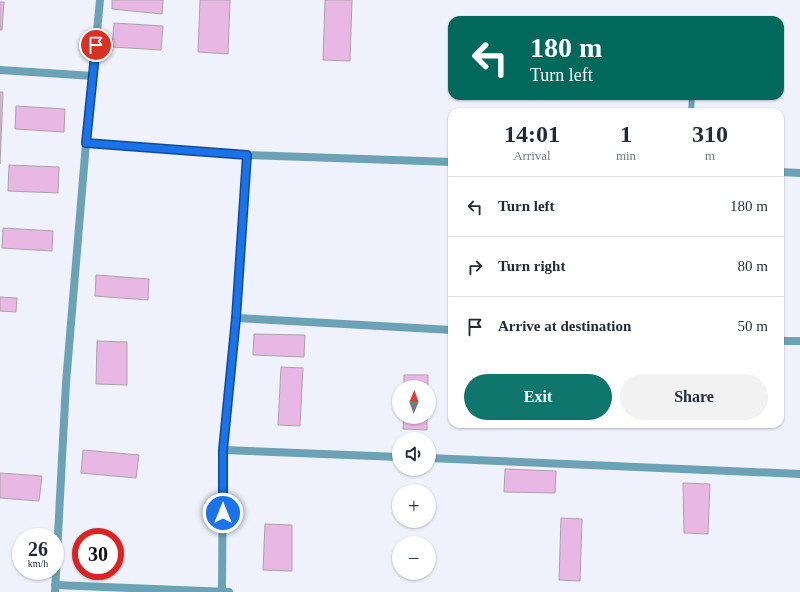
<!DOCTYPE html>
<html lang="en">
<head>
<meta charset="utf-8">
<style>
	:root { --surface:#fff; --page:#f2f2f3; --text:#1f2937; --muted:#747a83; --line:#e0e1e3; --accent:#0f766e }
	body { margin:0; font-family:Georgia,serif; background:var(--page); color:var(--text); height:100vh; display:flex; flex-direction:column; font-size:15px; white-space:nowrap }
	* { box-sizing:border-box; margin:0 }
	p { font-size:13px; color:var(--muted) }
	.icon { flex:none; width:22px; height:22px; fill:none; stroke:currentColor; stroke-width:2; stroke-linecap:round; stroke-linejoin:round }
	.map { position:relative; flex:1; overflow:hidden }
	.panel { position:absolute; left:448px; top:108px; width:336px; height:320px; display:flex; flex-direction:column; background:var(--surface); border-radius:12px; box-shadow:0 1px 3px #0004 }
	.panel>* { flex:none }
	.banner { position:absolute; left:448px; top:16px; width:336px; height:84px; border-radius:12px; box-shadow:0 1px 3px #0004; background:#00695c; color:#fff; overflow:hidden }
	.needle { width:26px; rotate:2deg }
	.fabs { position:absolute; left:392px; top:380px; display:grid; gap:8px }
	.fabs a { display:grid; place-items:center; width:44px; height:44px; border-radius:50%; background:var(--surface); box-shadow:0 1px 3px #0004; font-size:20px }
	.speed { position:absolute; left:12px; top:528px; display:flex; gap:8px; font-size:20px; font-weight:700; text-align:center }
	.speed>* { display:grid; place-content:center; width:52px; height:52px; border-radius:50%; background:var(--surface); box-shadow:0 1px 3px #0004; line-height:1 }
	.speed small { font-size:10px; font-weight:400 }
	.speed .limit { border:6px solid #d22; background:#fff; color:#111 }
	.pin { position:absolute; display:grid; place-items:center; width:34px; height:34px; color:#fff; margin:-17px; border:2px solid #fff; border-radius:50%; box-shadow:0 1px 4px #0007 }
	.me { position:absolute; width:44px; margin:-22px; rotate:0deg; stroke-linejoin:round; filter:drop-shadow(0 0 3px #0008) }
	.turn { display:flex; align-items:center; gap:14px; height:84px; padding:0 16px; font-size:18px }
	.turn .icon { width:52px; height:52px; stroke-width:2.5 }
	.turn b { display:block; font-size:28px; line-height:34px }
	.eta { display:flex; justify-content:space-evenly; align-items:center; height:68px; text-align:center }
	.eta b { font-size:24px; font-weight:700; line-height:28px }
	.primary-button { display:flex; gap:8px; margin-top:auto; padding:8px 16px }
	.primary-button a { flex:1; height:46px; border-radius:24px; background:var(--accent); color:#fff; font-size:16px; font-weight:700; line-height:46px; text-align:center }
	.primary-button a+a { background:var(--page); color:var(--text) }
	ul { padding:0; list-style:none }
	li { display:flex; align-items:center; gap:12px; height:60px; padding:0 16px; border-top:1px solid var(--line) }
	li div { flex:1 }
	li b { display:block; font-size:15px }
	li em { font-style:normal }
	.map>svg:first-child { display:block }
	.building { fill:#e9b7e4; stroke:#aba3aa }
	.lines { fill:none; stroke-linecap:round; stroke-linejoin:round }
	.service { stroke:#6ba2b5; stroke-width:6 }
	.minor { stroke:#6ba2b5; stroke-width:8 }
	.route-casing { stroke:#114b97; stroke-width:10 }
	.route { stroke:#1a73e8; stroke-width:7 }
</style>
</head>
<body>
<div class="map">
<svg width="800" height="592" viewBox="0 0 800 592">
	<rect width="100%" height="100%" fill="#eff2fc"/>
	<path class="building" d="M112 0H163L162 14 112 9Z
		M200 0H230L228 54 198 52Z
		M325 0H352L350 61 323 60Z
		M0 2H4L2 30H0Z
		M114 23 163 26 161 50 112 47Z
		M0 92H3L0 164Z
		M16 106 65 109 64 132 15 129Z
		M9 165 59 167 58 193 8 191Z
		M3 228 53 231 52 251 2 248Z
		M96 275 149 279 148 300 95 296Z
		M0 297 17 298 16 312 0 311Z
		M254 334 305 335 304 357 253 355Z
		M97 341 127 342V385L96 384Z
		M281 367 303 368 300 426 278 425Z
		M404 375H428V387H404Z
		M404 417H427V430L403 429Z
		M83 450 139 455 136 478 81 473Z
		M505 469 556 471 555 493 504 492Z
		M0 473 42 476 39 501 0 498Z
		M683 483 710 484 708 534 684 533Z
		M561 518 582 519 580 581 559 580Z
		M265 524 292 525V571L263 570Z"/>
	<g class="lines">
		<path class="service" d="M691 112 692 96"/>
		<path class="minor" d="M0 70 93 76
			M86 143 247 155 452 162
			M780 172 800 173
			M236 318 452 330
			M780 341H800
			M223 450 399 457
			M429 458 800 474
			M55 585 229 592
			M55 592 66 383 86 143 100 0
			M222 592 223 450 236 318 247 155"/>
	</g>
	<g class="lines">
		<defs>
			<path id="route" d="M96 45 86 143 247 155 236 318 223 450V513"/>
		</defs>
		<use href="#route" class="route-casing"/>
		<use href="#route" class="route"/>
	</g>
</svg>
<div class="fabs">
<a><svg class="needle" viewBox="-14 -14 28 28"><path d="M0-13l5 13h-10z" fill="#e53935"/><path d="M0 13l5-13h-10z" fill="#747a83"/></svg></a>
<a><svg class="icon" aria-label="sound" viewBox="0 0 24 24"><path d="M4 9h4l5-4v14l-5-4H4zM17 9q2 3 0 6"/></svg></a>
<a>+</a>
<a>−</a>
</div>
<div class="speed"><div>26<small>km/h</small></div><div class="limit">30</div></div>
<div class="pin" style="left:96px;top:45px;background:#d93025"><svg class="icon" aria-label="arrive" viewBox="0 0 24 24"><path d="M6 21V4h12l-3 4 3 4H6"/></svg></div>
<svg class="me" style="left:223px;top:513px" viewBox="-20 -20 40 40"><circle r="17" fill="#1a73e8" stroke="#fff" stroke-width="3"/><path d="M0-11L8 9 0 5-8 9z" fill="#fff"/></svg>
<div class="banner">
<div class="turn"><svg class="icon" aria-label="left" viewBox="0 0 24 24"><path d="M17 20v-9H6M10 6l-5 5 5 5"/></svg><div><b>180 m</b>Turn left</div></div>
</div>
<section class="panel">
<div class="eta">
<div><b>14:01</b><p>Arrival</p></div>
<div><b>1</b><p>min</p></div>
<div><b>310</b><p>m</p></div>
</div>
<ul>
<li><svg class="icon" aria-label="left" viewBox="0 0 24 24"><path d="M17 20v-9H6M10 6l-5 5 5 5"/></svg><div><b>Turn left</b></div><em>180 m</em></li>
<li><svg class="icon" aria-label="right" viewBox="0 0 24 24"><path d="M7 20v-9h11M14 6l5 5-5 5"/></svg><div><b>Turn right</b></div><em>80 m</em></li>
<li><svg class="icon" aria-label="arrive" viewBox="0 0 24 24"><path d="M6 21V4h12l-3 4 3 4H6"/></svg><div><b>Arrive at destination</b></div><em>50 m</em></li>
</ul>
<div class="primary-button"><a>Exit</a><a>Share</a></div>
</section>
</div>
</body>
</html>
